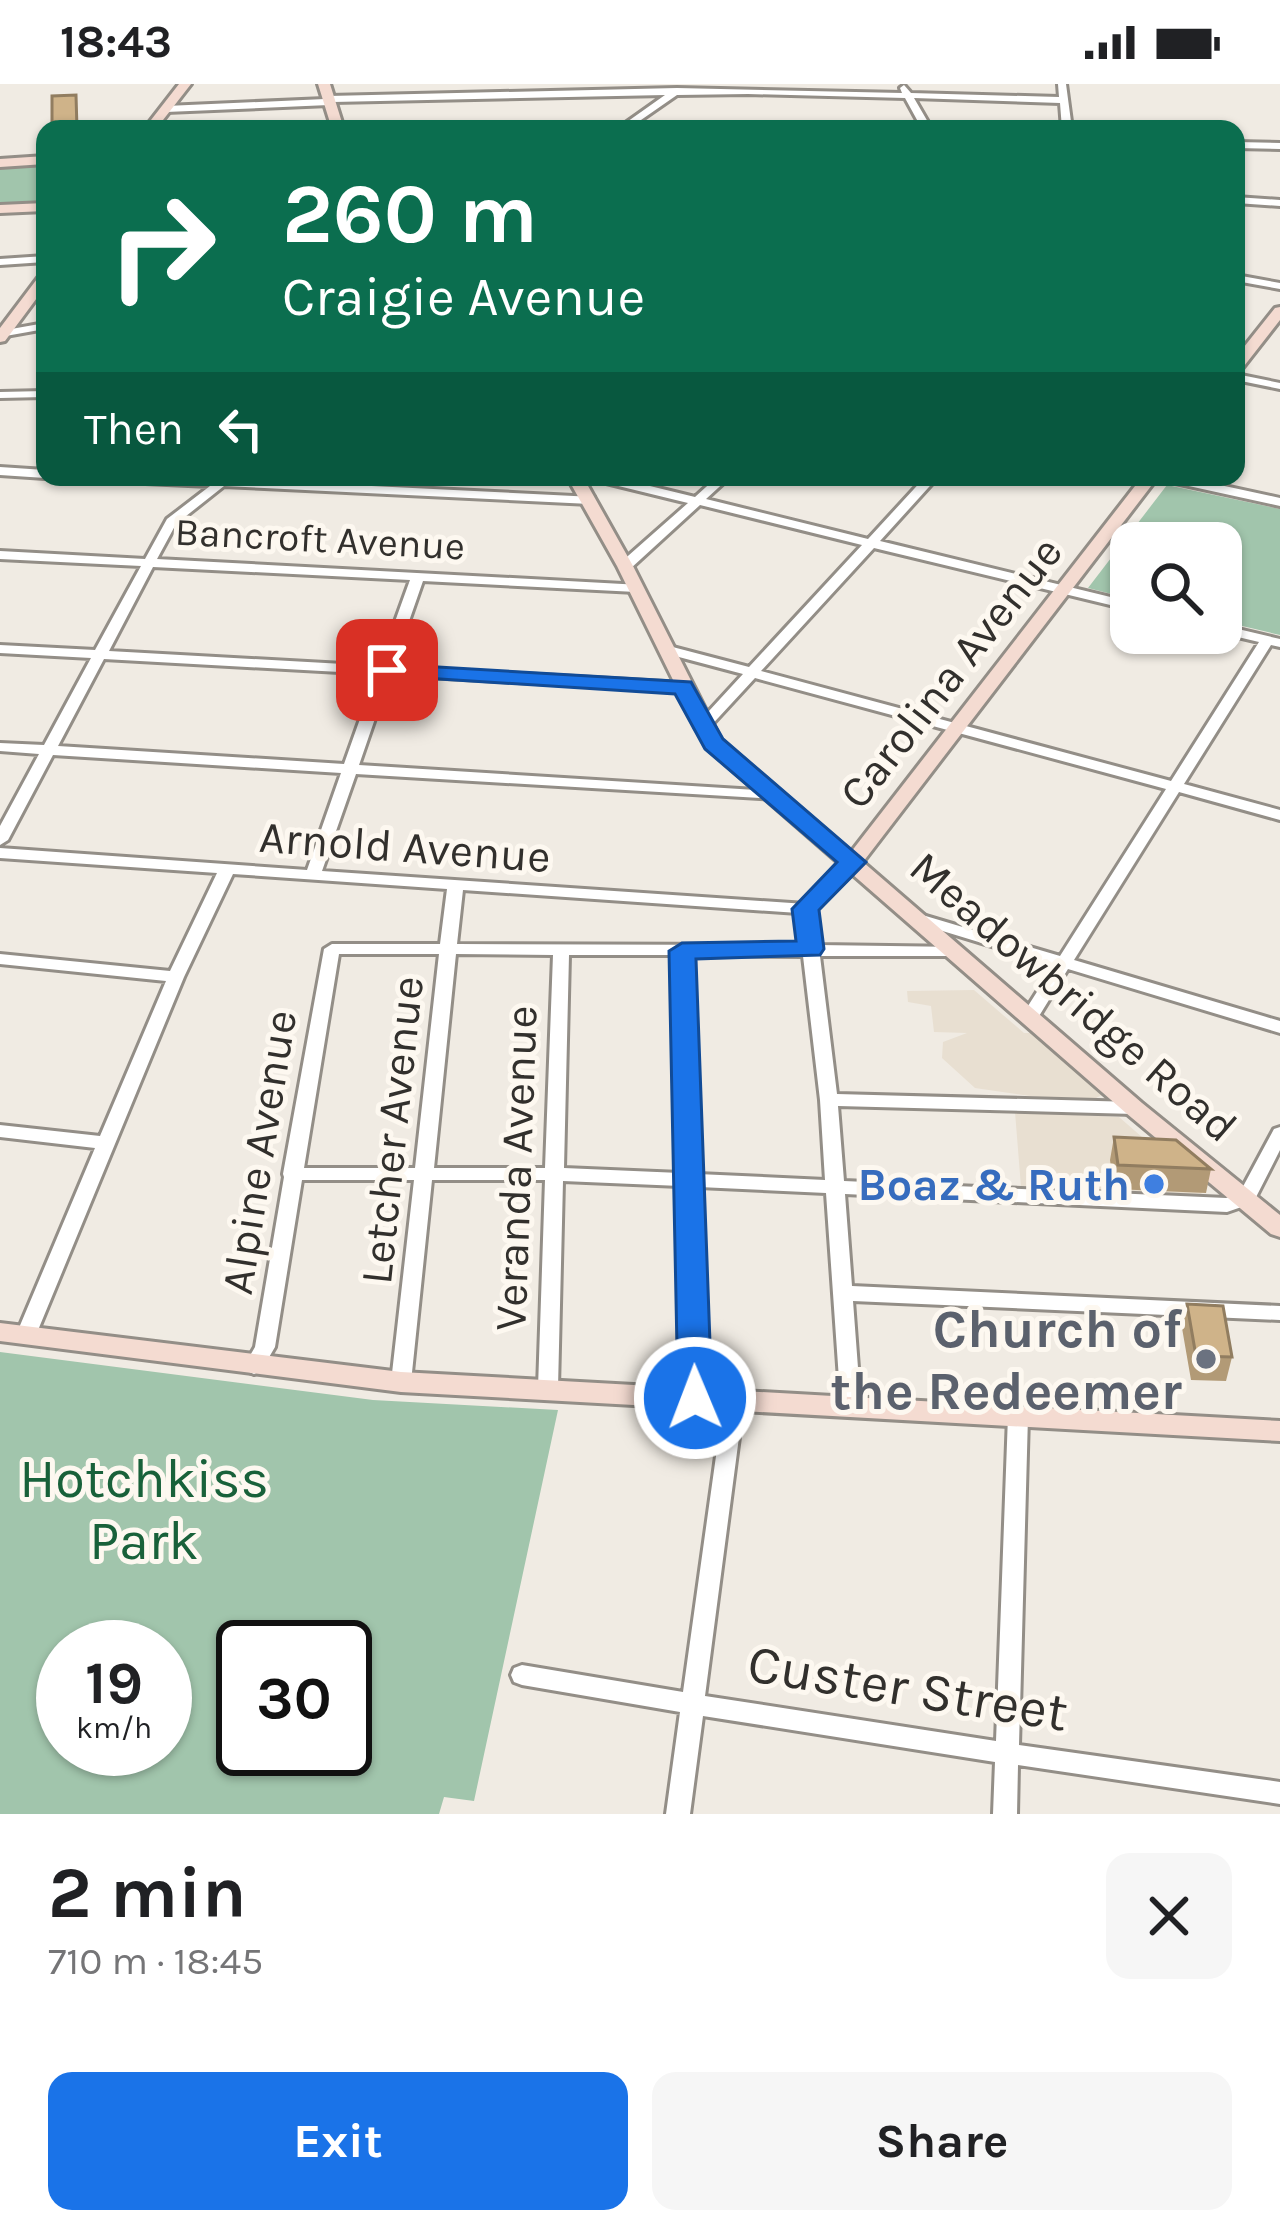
<!DOCTYPE html>
<html lang="en">
<head>
<meta charset="utf-8">
<style>
	:root { --surface:#fff; --page:#f6f6f6; --text:#202124; --muted:#757577; --accent:#1a73e8 }
	body { margin:0; font-family:Karla,sans-serif; background:var(--page); color:var(--text); height:100vh; display:flex; flex-direction:column; font-size:45px; white-space:nowrap }
	* { box-sizing:border-box; margin:0 }
	p { font-size:39px; color:var(--muted) }
	.icon { flex:none; width:66px; height:66px; fill:none; stroke:currentColor; stroke-width:2; stroke-linecap:round; stroke-linejoin:round }
	.map { position:relative; height:1730px; overflow:hidden }
	.panel { display:flex; flex-direction:column; background:var(--surface); flex:1 }
	.panel>* { flex:none }
	.top-card { position:absolute; left:36px; top:36px; width:1209px; height:366px; border-radius:24px; box-shadow:0 3px 9px #0004; background:#0b6e4f; color:#fff; overflow:hidden }
	.controls { position:absolute; left:1110px; top:438px; display:grid; gap:24px }
	.controls a { display:grid; place-items:center; width:132px; height:132px; border-radius:24px; background:var(--surface); box-shadow:0 3px 9px #0004; font-size:60px }
	.speed { position:absolute; left:36px; top:1536px; display:flex; gap:24px; font-size:60px; font-weight:700; text-align:center }
	.speed>* { display:grid; place-content:center; width:156px; height:156px; border-radius:50%; background:var(--surface); box-shadow:0 3px 9px #0004; line-height:1 }
	.speed small { font-size:30px; font-weight:400 }
	.speed .limit { border:6px solid #111; border-radius:18px; background:#fff; color:#111 }
	.pin { position:absolute; display:grid; place-items:center; width:102px; height:102px; color:#fff; margin:-51px; border-radius:24px; box-shadow:0 6px 18px #0006 }
	.me { position:absolute; width:132px; margin:-66px; rotate:359deg; stroke-linejoin:round; filter:drop-shadow(0 0 9px #0008) }
	.turn { display:flex; align-items:center; gap:42px; height:252px; padding:0 48px; font-size:54px }
	.turn .icon { width:156px; height:156px; stroke-width:2.5 }
	.turn b { display:block; font-size:84px; line-height:102px }
	.then { display:flex; align-items:center; height:114px; padding:0 48px; background:#0003; gap:24px; font-size:45px }
	.round { display:grid; place-items:center; flex:none; width:126px; height:126px; border-radius:24px; background:var(--page) }
	.summary { display:flex; align-items:center; justify-content:space-between; height:204px; padding:0 48px }
	h1 { font-size:72px; font-weight:700; line-height:90px }
	.cta { display:flex; gap:24px; margin-top:auto; padding:24px 48px }
	.cta a { flex:1; height:138px; border-radius:24px; background:var(--accent); color:#fff; font-size:48px; font-weight:700; line-height:138px; text-align:center }
	.cta a+a { background:var(--page); color:var(--text) }
	.status { display:flex; justify-content:space-between; align-items:center; height:84px; padding:0 60px; background:var(--surface); direction:ltr }
	.status svg { height:33px; fill:currentColor }
	.map>svg:first-child { display:block }
	.built { fill:#e8dfd1 }
	.green { fill:#a1c5ac; fill-rule:evenodd }
	.lines { fill:none; stroke-linecap:round; stroke-linejoin:round }
	.street-casing { stroke:#938e87; stroke-width:6 }
	.secondary-casing { stroke:#938e87; stroke-width:6 }
	.street { fill:#fff; fill-rule:evenodd }
	.secondary { fill:#f4dbd1; fill-rule:evenodd }
	.wall { fill:#b29a76 }
	.building { fill:#cfb389; stroke:#917d60; stroke-width:3 }
	.route { fill:#1a73e8; stroke:#114b97; stroke-width:3 }
	.shop-dot { fill:#3f7fe0; stroke:#fdf8f0; stroke-width:4.5 }
	.worship-dot { fill:#6b7280; stroke:#fdf8f0; stroke-width:4.5 }
	.labels { text-anchor:middle; stroke-width:10; stroke-linejoin:round; paint-order:stroke }
	.far-street-label { font-size:39px; fill:#32302d; stroke:#fdf8f0 }
	.street-label { font-size:45px; fill:#32302d; stroke:#fdf8f0 }
	.shop-label { font-size:45px; font-weight:bold; fill:#366cbe; stroke:#fdf8f0; text-anchor:end }
	.near-worship-label { font-size:54px; font-weight:bold; fill:#5b616d; stroke:#fdf8f0; text-anchor:end }
	.near-park-label { font-size:54px; fill:#18613a; stroke:#fdf8f0 }
	.near-street-label { font-size:54px; fill:#32302d; stroke:#fdf8f0 }
</style>
</head>
<body>
<div class="status"><b>18:43</b><svg viewBox="0 0 49 12"><path d="M0 12V9h3v3zM5 12V6h3v6zM10 12V3h3v9zM15 12V0h3v12zM26 1h20v11H26zM47 4h2v5h-2z"/></svg></div>
<div class="map">
<svg width="1280" height="1730" viewBox="0 0 1280 1730">
	<rect width="100%" height="100%" fill="#f0ebe3"/>
	<path class="built" d="M974 906 1024 949H1032L1102 1011 1092 1016 1044 1014 975 1004 942 974 943 958 967 949 934 948 931 922 908 918 907 907Z
		M1015 1028 1119 1033 1203 1106 1200 1113 1021 1103Z"/>
	<path class="green" d="M45 78 41 120 0 123V81Z
		M1167 401 1280 425V551L1221 537V459H1131V515L1088 504Z
		M0 1268 373 1316 558 1326 474 1717 444 1713 439 1730H0ZM63 1563H165V1665H63ZM345 1563V1665H243V1563Z"/>
	<g class="lines">
		<defs>
			<path id="street" d="M1058 0H1066L1072 45H1062L1060 19 914 14 932 45H922L905 14 748 10 677 11 628 45H617L665 11 333 18 329 21 166 28 161 25 166 22 325 15 329 12 677 4 902 9 900 4 904 1 911 9 1059 13Z
				M1236 58 1280 59V65L1236 64Z
				M1236 113 1280 116V122L1236 119Z
				M45 172V178L0 181V175Z
				M1236 191 1280 199V205L1236 197Z
				M45 239V245L0 253V247Z
				M1236 290 1280 299V305L1236 296Z
				M45 307V313L0 314V308Z
				M0 383 45 386V393H48L45 394 0 391Z
				M96 393H228L231 395 594 413V419L590 420 224 402 176 440 157 475 641 501 643 504 636 508 423 497 393 583 683 599 690 603 683 607 390 591 359 681 771 707 776 709 779 712 776 715 356 690 322 787 806 820 814 825 819 861 960 863 962 867 960 871 954 872H820L837 1010 1134 1018 1143 1024 1134 1030 838 1022 844 1097 1226 1114 1239 1110 1274 1045 1280 1043V1066L1253 1119 1227 1128 845 1110 852 1202 1280 1222V1236L853 1217 861 1324 858 1330 851 1332 844 1330 841 1324 826 1109 699 1103 705 1314 702 1320 695 1322 688 1320 685 1314 680 1102 563 1097 558 1304 555 1309 548 1312 541 1309 538 1304 545 1096H432L411 1298 408 1303 401 1306 394 1303 391 1298 414 1096H302L275 1263 261 1287 254 1290 247 1287 244 1282 255 1263 284 1093 283 1090 324 865 332 860H440L447 805 233 790 184 893 36 1251 33 1256 26 1258 19 1256 16 1251 95 1064 0 1053V1041L100 1052 166 897 0 880V870L170 887 217 789 0 774V764L307 786 341 689 53 671 8 756 0 761V742L39 670 0 667V659L44 661 91 574 0 569V561L95 566 141 482 0 475V467L145 475 167 435 210 402 102 397ZM153 483 410 496 379 582 109 567ZM104 575 376 590 344 680 58 662ZM463 806 798 829 802 861 457 860ZM339 870H439L415 1084H304ZM456 870 553 871 545 1084H434ZM569 871H675L680 1089 564 1084ZM691 871 803 872 820 1016 825 1096 698 1090Z
				M592 393H613L695 413 717 393H730L706 415 868 455 925 393H938L880 457 1131 518V526L874 464 761 587 1171 697 1259 558 1221 549V541L1280 555V563L1271 561 1184 700 1280 726V736L1179 708 1074 876 1280 937V949L1068 885 1036 937H1024L1021 933 1054 881 913 838 911 835 919 830 1060 872 1166 705 755 594 707 646H697L695 643 697 640 743 590 660 568V562L665 561 749 583 862 461 700 421 630 485H620V479L688 419 594 396Z
				M1160 393H1183L1280 414V422L1166 397Z
				M734 1307 741 1309 744 1315 705 1612 996 1657 1008 1332 1011 1326 1018 1324 1025 1326 1028 1332 1019 1661 1280 1698V1720L1018 1681 1017 1730H993L995 1678 703 1632 690 1730H666L680 1628 522 1601 514 1598 511 1591 514 1584 522 1581 683 1608 724 1315 727 1309Z"/>
			<path id="secondary" d="M179 0H191L156 45H144Z
				M318 0H330L344 45H332Z
				M45 72V80L0 83V75Z
				M45 119V127L0 129V121Z
				M45 190V203L5 257 0 258V244L40 191Z
				M1280 223V236L1241 286 1236 287V273L1275 224Z
				M567 393H583L633 482 721 656 851 768 1142 393H1158L863 778 1142 1019 1280 1131V1153L1271 1150 1126 1029 852 790 813 829H799L796 825 799 821 840 780 706 663 617 482Z
				M0 1239 401 1288 1280 1337V1357L401 1308 0 1257Z"/>
		</defs>
		<use href="#street" class="street-casing"/>
		<use href="#secondary" class="secondary-casing"/>
		<use href="#street" class="street"/>
		<use href="#secondary" class="secondary"/>
	</g>
	<path class="wall" d="M1114 1053 1211 1085 1206 1109 1114 1105 1110 1076Z
		M1187 1220 1232 1273 1226 1297 1191 1296 1182 1244Z"/>
	<path class="building" d="M76 11 77 45H55V38H52V12Z
		M1114 1053 1176 1056 1211 1085 1118 1081Z
		M1187 1220 1223 1222 1232 1273 1196 1272Z"/>
	<path class="route" d="M387 580 691 598 723 655 866 778 819 826 824 865 820 871 696 875 712 1314 707 1323 695 1327 683 1323 678 1314 669 867 682 859 796 857 792 825 837 778 705 665 675 610 378 591V582Z"/>
	<circle class="shop-dot" cx="1154" cy="1100" r="12"/>
	<circle class="worship-dot" cx="1206" cy="1275" r="12"/>
	<g class="labels">
		<g class="far-street-label">
			<text transform="translate(320 454) rotate(3)" y="14">Bancroft Avenue</text>
		</g>
		<g class="street-label">
			<text transform="translate(950 588) rotate(-52)" y="16">Carolina Avenue</text>
			<text transform="translate(405 762) rotate(4)" y="16">Arnold Avenue</text>
			<text transform="translate(1074 912) rotate(41)" y="16">Meadowbridge Road</text>
			<text transform="translate(391 1046) rotate(-84)" y="16">Letcher Avenue</text>
			<text transform="translate(258 1068) rotate(-81)" y="16">Alpine Avenue</text>
			<text transform="translate(515 1084) rotate(-88)" y="16">Veranda Avenue</text>
		</g>
		<g class="shop-label">
			<text x="1130" y="1116">Boaz &amp; Ruth</text>
		</g>
		<g class="near-worship-label">
			<text x="1182" y="1263">Church of<tspan x="1182" dy="62">the Redeemer</tspan></text>
		</g>
		<g class="near-park-label">
			<text x="144" y="1413">Hotchkiss<tspan x="144" dy="62">Park</tspan></text>
		</g>
		<g class="near-street-label">
			<text transform="translate(908 1603) rotate(9)" y="19">Custer Street</text>
		</g>
	</g>
</svg>
<div class="controls">
<a><svg class="icon" aria-label="search" viewBox="0 0 24 24"><circle cx="10" cy="10" r="6"/><path d="M15 15l6 6"/></svg></a>
</div>
<div class="speed"><div>19<small>km/h</small></div><div class="limit">30</div></div>
<div class="pin" style="left:387px;top:586px;background:#d93025"><svg class="icon" aria-label="arrive" viewBox="0 0 24 24"><path d="M6 21V4h12l-3 4 3 4H6"/></svg></div>
<svg class="me" style="left:695px;top:1314px" viewBox="-20 -20 40 40"><circle r="17" fill="#1a73e8" stroke="#fff" stroke-width="3"/><path d="M0-11L8 9 0 5-8 9z" fill="#fff"/></svg>
<div class="top-card">
<div class="turn"><svg class="icon" aria-label="right" viewBox="0 0 24 24"><path d="M7 20v-9h11M14 6l5 5-5 5"/></svg><div><b>260 m</b>Craigie Avenue</div></div>
<div class="then">Then<svg class="icon" aria-label="left" viewBox="0 0 24 24"><path d="M17 20v-9H6M10 6l-5 5 5 5"/></svg></div>
</div>
</div>
<section class="panel">
<div class="summary"><div><h1>2 min</h1><p>710 m · 18:45</p></div><a class="round"><svg class="icon" aria-label="close" viewBox="0 0 24 24"><path d="M6 6l12 12M18 6L6 18"/></svg></a></div>
<div class="cta"><a>Exit</a><a>Share</a></div>
</section>
</body>
</html>
